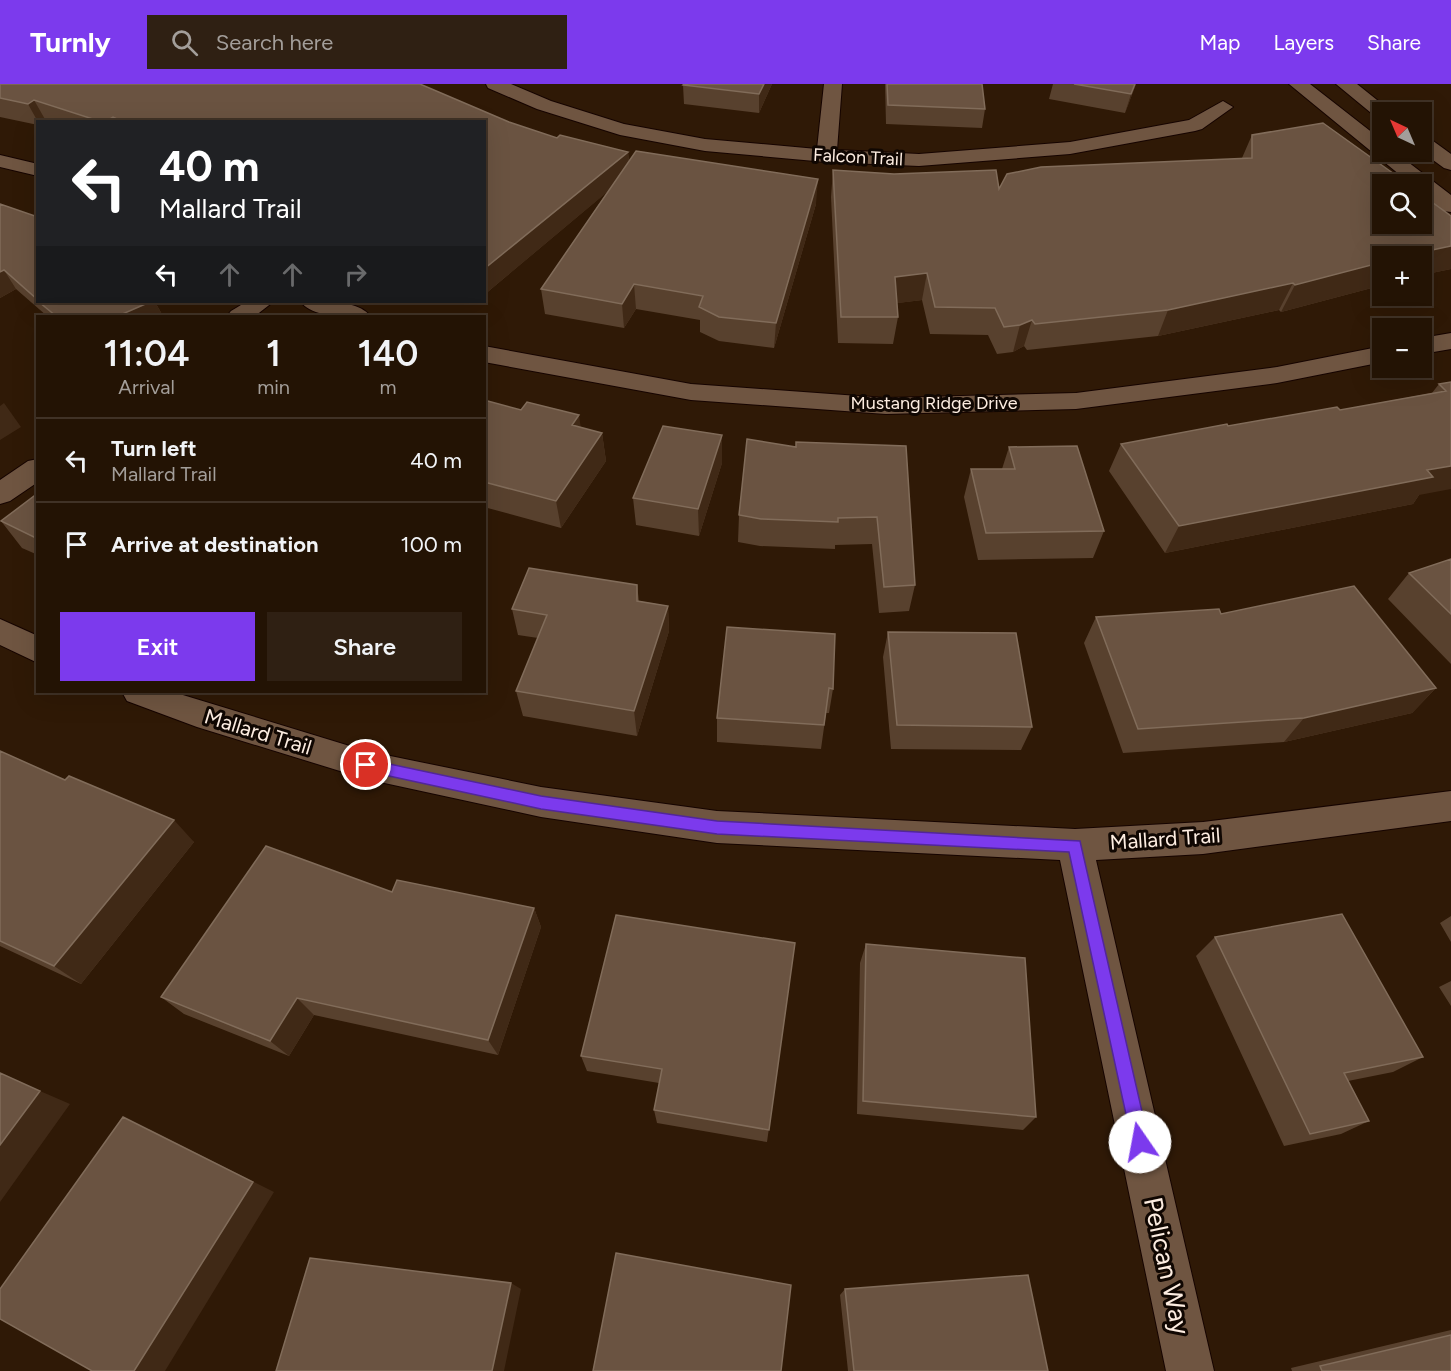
<!DOCTYPE html>
<html lang="en">
<head>
<meta charset="utf-8">
<style>
	:root { --surface:#231304; --page:#2f2013; --text:#f1f3f6; --muted:#a39e9a; --line:#403226; --accent:#7c3aed }
	body { margin:0; font-family:Figtree,sans-serif; background:var(--page); color:var(--text); height:100vh; display:flex; flex-direction:column; font-size:22px; white-space:nowrap }
	* { box-sizing:border-box; margin:0 }
	p { font-size:20px; color:var(--muted) }
	.icon { flex:none; width:33px; height:33px; fill:none; stroke:currentColor; stroke-width:2; stroke-linecap:round; stroke-linejoin:round }
	.map { position:relative; flex:1; overflow:hidden }
	.sheet { position:absolute; left:36px; top:231px; width:450px; height:378px; display:flex; flex-direction:column; background:var(--surface); border-radius:0px; box-shadow:0 6px 24px #0002,0 0 0 2px var(--line) }
	.sheet>* { flex:none }
	.banner { position:absolute; left:36px; top:36px; width:450px; height:183px; border-radius:0px; box-shadow:0 6px 24px #0002,0 0 0 2px var(--line); background:#202124; color:#fff; overflow:hidden }
	.needle { width:39px; rotate:316deg }
	.fabs { position:absolute; left:1372px; top:18px; display:grid; gap:12px }
	.fabs a { display:grid; place-items:center; width:60px; height:60px; border-radius:0px; background:var(--surface); box-shadow:0 6px 24px #0002,0 0 0 2px var(--line); font-size:30px }
	.pin { position:absolute; display:grid; place-items:center; width:51px; height:51px; color:#fff; margin:-26px; border:3px solid #fff; border-radius:50%; box-shadow:0 2px 6px #0007 }
	.me { position:absolute; width:66px; margin:-33px; rotate:348deg; stroke-linejoin:round; filter:drop-shadow(0 0 4px #0008) }
	.turn { display:flex; align-items:center; gap:21px; height:126px; padding:0 24px; font-size:27px }
	.turn .icon { width:78px; height:78px; stroke-width:2.5 }
	.turn b { display:block; font-size:42px; line-height:51px }
	.lanes { display:flex; align-items:center; height:57px; padding:0 24px; background:#0003; justify-content:center; gap:30px; direction:ltr }
	.lanes .off { opacity:.35 }
	.eta { display:flex; justify-content:space-evenly; align-items:center; height:102px; text-align:center }
	.eta b { font-size:36px; font-weight:600; line-height:42px }
	.button { display:flex; gap:12px; margin-top:auto; padding:12px 24px }
	.button a { flex:1; height:69px; border-radius:0px; background:var(--accent); color:#fff; font-size:24px; font-weight:600; line-height:69px; text-align:center }
	.button a+a { background:var(--page); color:var(--text) }
	ul { padding:0; list-style:none }
	li { display:flex; align-items:center; gap:18px; height:84px; padding:0 24px; border-top:2px solid var(--line) }
	li div { flex:1 }
	li b { display:block; font-size:22px }
	li em { font-style:normal }
	header { display:flex; align-items:center; gap:36px; box-sizing:border-box; height:84px; padding:0 30px; background:var(--accent); color:#fff }
	header strong { font-size:28px }
	nav { display:flex; gap:33px; margin-inline-start:auto; font-size:21px }
	.search { width:420px; height:54px; background:var(--page); display:flex; align-items:center; gap:15px; box-sizing:border-box; padding:0 21px; border-radius:0px; color:var(--muted); font-size:22px }
	.map>svg:first-child { display:block }
	.lines { fill:none; stroke-linecap:round; stroke-linejoin:round }
	.street-casing { stroke:#160400; stroke-width:2 }
	.secondary-casing { stroke:#160400; stroke-width:2 }
	.street { fill:#6f5541; fill-rule:evenodd }
	.secondary { fill:#6f5541; fill-rule:evenodd }
	.wall { fill:#58412e }
	.shaded-wall { fill:#402916 }
	.building { fill:#6a5341; stroke:#816c5a; stroke-width:1.5 }
	.route { fill:#7c3aed; stroke:#51269a; stroke-width:1.5 }
	.labels { text-anchor:middle; stroke-width:6; stroke-linejoin:round; paint-order:stroke }
	.far-street-label { font-size:18px; fill:#fdede1; stroke:#100702 }
	.street-label { font-size:21px; fill:#fdede1; stroke:#100702 }
	.near-street-label { font-size:26px; fill:#fdede1; stroke:#100702 }
</style>
</head>
<body>
<header>
<strong>Turnly</strong>
<div class="search"><svg class="icon" aria-label="search" viewBox="0 0 24 24"><circle cx="10" cy="10" r="6"/><path d="M15 15l6 6"/></svg>Search here</div>
<nav><a>Map</a><a>Layers</a><a>Share</a></nav>
</header>
<div class="map">
<svg width="1451" height="1287" viewBox="0 0 1451 1287">
	<rect width="100%" height="100%" fill="#2f1906"/>
	<g class="lines">
		<defs>
			<path id="street" d="M486 0H511L551 17 624 40 705 55 817 65 824 0H842L837 66 919 70 1070 58 1189 36 1223 17 1233 23 1202 45 1195 47 1070 70 919 82 826 78 705 67 620 51 537 25 488 4Z
				M0 71 38 80V92L0 83Z
				M246 218H273L255 232H227L231 227Z
				M301 218C318 216 359 216 370 232 353 234 312 234 301 218Z
				M1451 249V265L1422 270V254Z
				M484 262 691 300 886 314 1076 309 1277 283 1383 262V278L1277 299 1076 325 886 330 691 316 484 278Z
				M38 375V398L10 417 0 420V396L28 377Z
				M0 535 38 552V579L0 561Z
				M122 608H173L366 667 541 703 717 727 1075 745 1203 738 1451 707V737L1203 770 1096 776 1214 1287H1166L1060 776 717 759 541 733 366 695 197 643 127 617Z"/>
			<path id="secondary" d="M1289 0H1310L1383 57V68H1395L1451 111V128L1443 127 1422 109V100H1411Z
				M1336 0H1357L1392 28H1383V35L1376 33Z
				M1422 52 1429 54 1451 70V86L1444 84 1422 68Z"/>
		</defs>
		<use href="#street" class="street-casing"/>
		<use href="#secondary" class="secondary-casing"/>
		<use href="#street" class="street"/>
		<use href="#secondary" class="secondary"/>
	</g>
	<path class="wall" d="M0 0 509 38 557 54 628 68 629 78 816 120 774 264 719 257 700 248V236L636 225 624 244 545 230 541 205 608 107 484 211V38L46 37 38 38V41L0 33Z
		M772 0 759 29 684 20 683 1Z
		M885 0H982L985 25 982 44 886 40Z
		M1053 0H1136L1125 29 1049 15Z
		M1252 51 1451 185 1422 191V172H1383V201L1281 228 1279 226 1158 252 1027 266 1024 262 1013 268 997 270 988 251 930 250 922 216 897 219 898 233 893 260 838 259 831 113 833 86 999 105 1242 74Z
		M0 120 38 133V218H155L163 232H47L16 205 0 214Z
		M1451 298 1419 411 1413 420 1165 469 1109 387 1121 360 1228 342 1340 326 1432 309 1439 300Z
		M484 316 602 349 606 377 561 444 484 423Z
		M906 362 915 501 909 527 879 529 872 460 835 461V465L760 462 738 458 739 431 796 363Z
		M1009 363 1104 447 1093 474 978 476 964 413 971 385H1002Z
		M722 379 699 452 636 441 633 414Z
		M38 409V471L22 464 1 437Z
		M1451 475V580L1388 515 1409 489Z
		M637 501 639 517 668 522 669 547 637 652 523 632 516 607 538 554 518 551 512 525Z
		M1096 533 1436 604 1412 629 1284 658 1123 669 1084 559Z
		M727 543 833 605 829 629H826L821 665 717 658V634Z
		M888 548 1032 643 1021 666 891 665 883 573Z
		M0 667 194 758 81 900 0 862Z
		M392 808 534 824 541 843 498 971 314 931 289 972 184 930 161 913Z
		M1451 832V858L1440 839Z
		M1215 853 1423 973 1393 988 1348 997 1369 1037 1341 1050 1284 1062 1196 872Z
		M795 859 767 1058 657 1039 654 1026 659 999 587 987 581 972Z
		M866 860 1036 1033 1023 1046 857 1030 860 879Z
		M1451 897V922L1439 903Z
		M845 1205 1048 1287H848L840 1211Z
		M1451 1246V1287H1292L1291 1284Z"/>
	<path class="shaded-wall" d="M764 0H772L759 29V10Z
		M1135 0H1136L1125 29 1131 10Z
		M34 16 46 37 38 38 28 20Z
		M113 33 115 38H105Z
		M628 68 630 89 484 211V185Z
		M818 95 816 120 774 264 776 239Z
		M1451 162V185L1422 191V172H1404Z
		M1383 178V201L1281 228 1295 201Z
		M4 186 16 205 0 214V188Z
		M927 189 922 216 891 220 895 193Z
		M1293 199 1279 226 1158 252 1168 226Z
		M634 200 636 225 624 244 622 220Z
		M150 218H155L163 232H118Z
		M1032 236 1024 262 1013 268 1020 241Z
		M4 319 21 343 0 356V322Z
		M579 331 583 359 572 341Z
		M602 349 606 377 561 444 556 417Z
		M722 351V379L699 452 698 425Z
		M1451 382V405L1419 411 1413 420 1165 469 1179 442 1427 386Z
		M668 522 669 547 637 652 634 627Z
		M1436 604 1412 629 1284 658 1304 634Z
		M174 736 194 758 81 900 54 882Z
		M534 824 541 843 498 971 488 956Z
		M297 914 314 931 289 972 270 957Z
		M40 1007 70 1020 0 1118V1061Z
		M149 1045 274 1108 165 1287H134Z
		M511 1199 521 1205 504 1287H492Z"/>
	<path class="building" d="M0 0H420L509 38 557 54 560 51 628 68 484 185V38H123L113 33 105 38H102L34 16 28 20 0 14Z
		M684 0H764L759 10 683 1Z
		M887 0H982L985 25 888 21Z
		M1074 0H1135L1131 10Z
		M1323 39 1408 100H1383V140H1422V111L1451 132V162L1404 172H1383V178L1295 201 1293 199 1168 226 1035 240 1032 236 1020 241 1004 243 995 224 935 223 927 189 895 193 898 233H841L833 86 894 90 996 86 999 105 1007 90 1041 83 1252 74V51Z
		M636 67 818 95 776 239 719 233 699 223 703 212 634 200 622 220 541 205Z
		M0 120 38 133V216L4 186 0 188Z
		M39 218H150L118 232H56Z
		M1451 298V382L1427 386 1433 393 1179 442 1121 360 1227 340 1228 342 1337 323 1340 326 1446 307 1439 300Z
		M484 316 521 326 527 318 579 331 572 341 602 349 556 417 484 398Z
		M663 342 722 351 698 425 633 414Z
		M747 355 796 363V358L906 362 915 501 884 503 877 433 838 434V438L761 435 739 431Z
		M1077 362 1104 447 986 449 971 385H1015L1009 363Z
		M38 409V455L1 437Z
		M1451 475V530L1409 489Z
		M529 484 637 501V517L668 522 634 627 516 607 547 531 512 525Z
		M1354 502 1436 604 1304 634 1138 645 1096 533 1219 525 1221 530Z
		M727 543 835 550 833 605 829 604 824 641 717 634Z
		M888 548 1016 549 1032 643 897 641Z
		M0 667 65 696 69 692 174 736 54 882 0 857Z
		M266 762 392 808 397 796 534 824 488 956 297 914 270 957 161 913Z
		M1342 830 1423 973 1344 989 1369 1037 1310 1050 1215 853Z
		M616 831 795 859 769 1046 654 1026 662 985 581 972Z
		M866 860 1025 874 1036 1033 863 1017Z
		M0 989 40 1007 0 1061Z
		M123 1033 253 1098 134 1287H92L0 1235V1205Z
		M616 1169 791 1201 781 1287H593Z
		M310 1174 511 1199 492 1287H276Z
		M1028 1191 1048 1287H854L845 1205Z
		M1451 1251V1287H1322L1320 1282Z"/>
	<path class="route" d="M366 675 541 712 717 737 1080 757 1149 1058 1146 1065 1140 1067 1134 1065 1132 1058 1069 768 717 750 541 725 366 687 359 681Z"/>
	<g class="labels">
		<g class="far-street-label">
			<text transform="translate(858 73) rotate(3)" y="6">Falcon Trail</text>
			<text x="934" y="325">Mustang Ridge Drive</text>
		</g>
		<g class="street-label">
			<text transform="translate(258 648) rotate(17)" y="7">Mallard Trail</text>
			<text transform="translate(1165 755) rotate(-4)" y="7">Mallard Trail</text>
		</g>
		<g class="near-street-label">
			<text transform="translate(1167 1182) rotate(78)" y="9">Pelican Way</text>
		</g>
	</g>
</svg>
<div class="fabs">
<a><svg class="needle" viewBox="-14 -14 28 28"><path d="M0-13l5 13h-10z" fill="#e53935"/><path d="M0 13l5-13h-10z" fill="#a39e9a"/></svg></a>
<a><svg class="icon" aria-label="search" viewBox="0 0 24 24"><circle cx="10" cy="10" r="6"/><path d="M15 15l6 6"/></svg></a>
<a>+</a>
<a>−</a>
</div>
<div class="pin" style="left:366px;top:681px;background:#d93025"><svg class="icon" aria-label="arrive" viewBox="0 0 24 24"><path d="M6 21V4h12l-3 4 3 4H6"/></svg></div>
<svg class="me" style="left:1140px;top:1058px" viewBox="-20 -20 40 40"><circle r="19" fill="#fff"/><path d="M0-13L10 11 0 6-10 11z" fill="#7c3aed"/></svg>
<div class="banner">
<div class="turn"><svg class="icon" aria-label="left" viewBox="0 0 24 24"><path d="M17 20v-9H6M10 6l-5 5 5 5"/></svg><div><b>40 m</b>Mallard Trail</div></div>
<div class="lanes"><svg class="icon" aria-label="left" viewBox="0 0 24 24"><path d="M17 20v-9H6M10 6l-5 5 5 5"/></svg><svg class="icon off" aria-label="ahead" viewBox="0 0 24 24"><path d="M12 20V5M6 11l6-6 6 6"/></svg><svg class="icon off" aria-label="ahead" viewBox="0 0 24 24"><path d="M12 20V5M6 11l6-6 6 6"/></svg><svg class="icon off" aria-label="right" viewBox="0 0 24 24"><path d="M7 20v-9h11M14 6l5 5-5 5"/></svg></div>
</div>
<section class="sheet">
<div class="eta">
<div><b>11:04</b><p>Arrival</p></div>
<div><b>1</b><p>min</p></div>
<div><b>140</b><p>m</p></div>
</div>
<ul>
<li><svg class="icon" aria-label="left" viewBox="0 0 24 24"><path d="M17 20v-9H6M10 6l-5 5 5 5"/></svg><div><b>Turn left</b><p>Mallard Trail</p></div><em>40 m</em></li>
<li><svg class="icon" aria-label="arrive" viewBox="0 0 24 24"><path d="M6 21V4h12l-3 4 3 4H6"/></svg><div><b>Arrive at destination</b></div><em>100 m</em></li>
</ul>
<div class="button"><a>Exit</a><a>Share</a></div>
</section>
</div>
</body>
</html>
